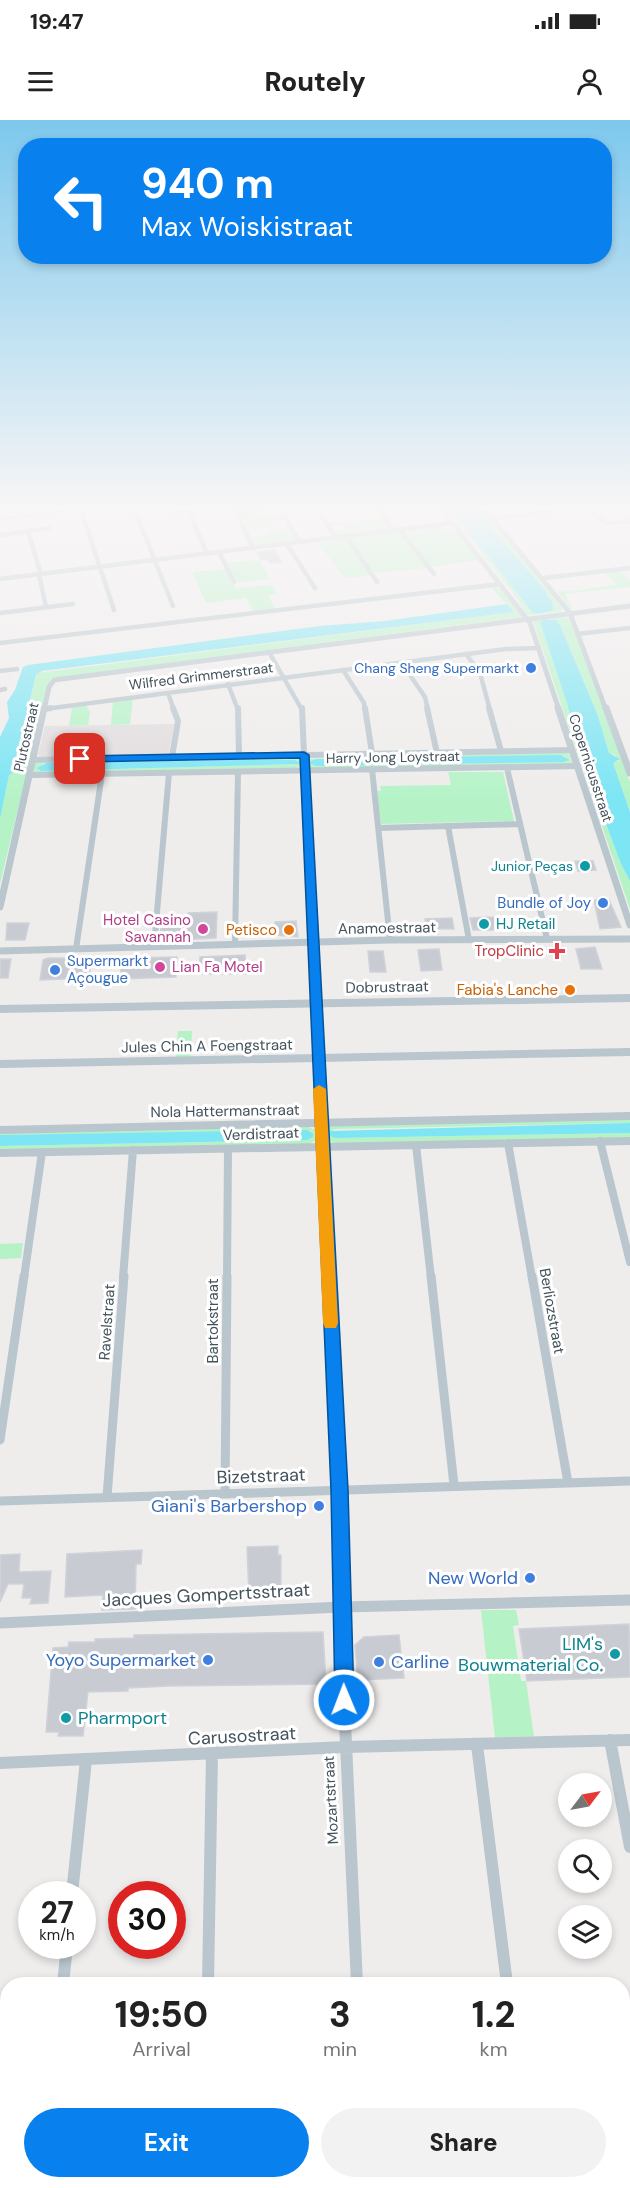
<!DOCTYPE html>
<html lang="en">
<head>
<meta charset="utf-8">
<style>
	:root { --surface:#fff; --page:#f2f2f2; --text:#222; --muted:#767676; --accent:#0880ee }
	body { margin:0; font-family:"DM Sans",sans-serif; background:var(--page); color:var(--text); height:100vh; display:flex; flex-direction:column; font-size:22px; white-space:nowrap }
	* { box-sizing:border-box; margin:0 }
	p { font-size:20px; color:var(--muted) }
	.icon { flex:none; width:33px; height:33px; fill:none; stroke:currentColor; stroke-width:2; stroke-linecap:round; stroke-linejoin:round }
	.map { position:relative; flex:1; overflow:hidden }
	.side { position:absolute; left:0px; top:1857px; width:630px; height:212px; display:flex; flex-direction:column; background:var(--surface); border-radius:24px 24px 0 0; box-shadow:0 3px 9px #0003 }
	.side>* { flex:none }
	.hud { position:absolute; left:18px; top:18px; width:594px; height:126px; border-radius:24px; box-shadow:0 3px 9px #0003; background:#0880ee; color:#fff; overflow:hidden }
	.needle { width:39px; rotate:58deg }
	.fabs { position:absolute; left:558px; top:1653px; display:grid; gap:12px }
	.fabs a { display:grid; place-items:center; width:54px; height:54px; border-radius:50%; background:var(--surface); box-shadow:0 3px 9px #0003; font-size:30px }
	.speed { position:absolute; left:18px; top:1761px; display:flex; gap:12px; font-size:30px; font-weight:700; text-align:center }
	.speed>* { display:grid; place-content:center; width:78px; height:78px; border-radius:50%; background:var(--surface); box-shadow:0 3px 9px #0003; line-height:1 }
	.speed small { font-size:15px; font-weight:400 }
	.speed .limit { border:9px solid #d22; background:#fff; color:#111 }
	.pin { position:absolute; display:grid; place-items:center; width:51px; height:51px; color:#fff; margin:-26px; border-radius:12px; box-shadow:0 3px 9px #0006 }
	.me { position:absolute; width:66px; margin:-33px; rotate:359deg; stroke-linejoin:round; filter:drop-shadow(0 0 4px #0008) }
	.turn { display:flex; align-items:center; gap:21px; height:126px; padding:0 24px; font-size:27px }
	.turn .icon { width:78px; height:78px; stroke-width:2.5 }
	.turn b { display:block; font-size:42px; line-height:51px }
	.eta { display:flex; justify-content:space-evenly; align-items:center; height:102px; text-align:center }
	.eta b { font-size:36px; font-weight:800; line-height:42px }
	.action { display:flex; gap:12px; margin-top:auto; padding:12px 24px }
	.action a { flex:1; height:69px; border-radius:36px; background:var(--accent); color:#fff; font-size:24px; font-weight:800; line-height:69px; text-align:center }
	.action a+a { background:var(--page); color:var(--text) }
	.status { display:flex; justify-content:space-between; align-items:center; height:42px; padding:0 30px; background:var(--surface); direction:ltr }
	.status svg { height:16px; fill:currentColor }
	header { display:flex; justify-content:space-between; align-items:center; height:78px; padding:0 24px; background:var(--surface); font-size:27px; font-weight:800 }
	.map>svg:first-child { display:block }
	.education { fill:#e1ddde }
	.green { fill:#b5f3c7; fill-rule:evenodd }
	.water { fill:#7de5f4 }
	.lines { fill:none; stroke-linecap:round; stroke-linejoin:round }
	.stream { stroke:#7de5f4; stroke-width:1.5 }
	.building { fill:#c8ccd2; stroke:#cfd3d9; stroke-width:1.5 }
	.minor-far4 { stroke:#b9c6cd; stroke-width:4.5 }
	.minor-far3 { stroke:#b9c6cd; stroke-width:6 }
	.minor-far2 { stroke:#b9c6cd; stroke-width:8 }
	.minor-far1 { stroke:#b9c6cd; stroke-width:9 }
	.minor { stroke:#b9c6cd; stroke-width:12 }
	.tertiary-far2 { stroke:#b9c6cd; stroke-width:5 }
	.tertiary-far1 { stroke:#b9c6cd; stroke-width:7 }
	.tertiary { stroke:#b9c6cd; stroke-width:11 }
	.route { fill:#0880ee; stroke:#05539b; stroke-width:1.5 }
	.slow { fill:#f59e0b }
	.shop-dot { fill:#3f7fe0; stroke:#fff; stroke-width:2 }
	.culture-dot { fill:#0f9aa8; stroke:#fff; stroke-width:2 }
	.hotel-dot { fill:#d1479c; stroke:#fff; stroke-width:2 }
	.food-dot { fill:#e8710a; stroke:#fff; stroke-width:2 }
	.health-dot { fill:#e0444e; stroke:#fff; stroke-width:2 }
	.labels { text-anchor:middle; stroke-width:6; stroke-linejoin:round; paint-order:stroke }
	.far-shop-label { font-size:14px; fill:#366cbe; stroke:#fff; text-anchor:end }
	.far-street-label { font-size:14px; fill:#43525b; stroke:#fff }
	.far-culture-label { font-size:14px; fill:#0d838f; stroke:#fff; text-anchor:end }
	.shop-label { font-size:15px; fill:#366cbe; stroke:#fff; text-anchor:end }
	.hotel-label { font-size:15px; fill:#b23c85; stroke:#fff; text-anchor:end }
	.culture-label { font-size:15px; fill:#0d838f; stroke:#fff; text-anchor:start }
	.street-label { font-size:15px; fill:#43525b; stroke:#fff }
	.food-label { font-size:15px; fill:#c56008; stroke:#fff; text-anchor:end }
	.health-label { font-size:15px; fill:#be3a42; stroke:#fff; text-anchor:end }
	.near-street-label { font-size:18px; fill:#43525b; stroke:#fff }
	.near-shop-label { font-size:18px; fill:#366cbe; stroke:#fff; text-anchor:end }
	.near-culture-label { font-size:18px; fill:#0d838f; stroke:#fff; text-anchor:end }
</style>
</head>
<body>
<div class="status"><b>19:47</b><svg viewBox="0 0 49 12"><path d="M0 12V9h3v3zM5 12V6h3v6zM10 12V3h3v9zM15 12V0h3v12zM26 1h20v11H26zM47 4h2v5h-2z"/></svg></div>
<header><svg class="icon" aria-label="menu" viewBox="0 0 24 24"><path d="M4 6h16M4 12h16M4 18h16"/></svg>Routely<svg class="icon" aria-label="person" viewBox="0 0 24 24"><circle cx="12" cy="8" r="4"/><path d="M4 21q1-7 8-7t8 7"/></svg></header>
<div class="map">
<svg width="630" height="2068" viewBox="0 0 630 2068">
	<rect width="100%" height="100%" fill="#efecec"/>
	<path class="education" d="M174 604 169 633 166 635 43 638 38 635 45 606Z"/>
	<path class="green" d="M238 391H275L260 393 263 397 280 394 284 401 265 403 267 407 247 409Z
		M448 391H452L528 487 549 476 477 391H483L561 486 562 491 533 495 526 494 516 477Z
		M383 398 391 409 338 416 332 411 345 409 343 405 330 406 328 402 340 401 342 404Z
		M441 407 456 412 478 440 430 447 404 412Z
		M289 408 296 421 254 426 251 417 270 415 268 411Z
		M399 411 427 448 374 453 350 419Z
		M346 419 371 455 345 458 317 422Z
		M259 440 270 459 236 463 226 443Z
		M226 449 236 468 272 465 277 474 268 475 276 490 254 492 246 478 206 483 192 452Z
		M619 450 630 460V467L565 474 572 489H570L557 470 564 472 617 465 604 452Z
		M494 466 501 470 522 497 51 558 45 575 0 764V699L9 655 15 651V639L36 555 38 553 513 492 492 468 443 472Z
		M564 497 570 499 630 662V692L613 644V642L619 641 615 635 609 633 598 596 560 505 550 499Z
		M543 499 540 502 567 583 582 640 621 744 630 761V789L533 501Z
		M133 578 130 604 111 605 113 581Z
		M86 585 90 592 88 605 69 606 72 587Z
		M564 632 569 634 572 644 312 648 308 646 307 639ZM565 636 563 642 313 645 316 639Z
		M297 638 302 640V644L294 649 35 652 33 649 35 643ZM228 640 299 644 41 651 42 644 46 643Z
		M448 652H503L514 701 381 704 377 671H381L380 666 451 665Z
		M178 911H192L191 937H176Z
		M630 999V1003L335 1009 330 1012 335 1018 630 1013V1018L334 1023 324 1017 325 1009 330 1005Z
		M307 1006 315 1010 316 1020 310 1024 0 1030V1026L307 1020 313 1017V1013L311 1011 0 1015V1012Z
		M23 1123 21 1138 0 1139V1124Z
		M481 1490H516L519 1505 513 1506 521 1561H526L534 1616 495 1618Z"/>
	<path class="water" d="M452 391H477L544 469 552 482 553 490 539 494 532 492Z
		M507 484 514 492 42 551 36 555 15 639V642L20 645 19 649 9 655 0 699V617L9 598 7 582 15 570 23 547 28 545 320 506 385 501Z
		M543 499 556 500 560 505 598 596 609 633 620 639 613 643 630 692V761L621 744 581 637 567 583 540 502Z
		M561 635 569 640 563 642 316 646 311 644V641L316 639Z
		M228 640H294L299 642V644L41 651 37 648 46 643Z
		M630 1003V1013L335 1018 330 1016V1011Z
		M307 1010 313 1013V1017L307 1020 0 1026V1015Z"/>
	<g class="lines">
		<path class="stream" d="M0 399 67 391"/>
	</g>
	<path class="building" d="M274 430 282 442 270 443 268 439 261 440 256 432Z
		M575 741H593L596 750 578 751Z
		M594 780H609L621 807 600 809Z
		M217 792 216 818 160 821 161 805 188 803V793Z
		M496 797 499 810H473L470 798Z
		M452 798 454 809H437L438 814H427L425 799Z
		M296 801 298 817 276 815 275 802Z
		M7 803H29L25 820H6Z
		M595 827 602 849H581L576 829Z
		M439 829 442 850 421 851 418 830Z
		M368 831H383L386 852H370Z
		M245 835 246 854H199L200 837Z
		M177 837 176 857 120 859 122 838Z
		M48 838H92L89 858 40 860 43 840Z
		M0 839H11L8 858H0Z
		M278 1426V1435H281V1474L249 1476 247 1427Z
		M142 1430 141 1444H136L135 1489 102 1490 103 1475 65 1477 67 1434Z
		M20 1434 19 1452 51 1451 48 1483 30 1484 32 1478H22L24 1464H8L0 1482V1435Z
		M629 1504 630 1557 527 1561 519 1509Z
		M323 1512 326 1564 168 1566 128 1568V1571L88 1572 83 1616H58L59 1612H46L53 1528 68 1527 69 1522H95V1519L134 1518V1515Z
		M399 1515 404 1558 358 1560 355 1525 364 1517Z"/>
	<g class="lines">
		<path class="minor-far4" d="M84 391 82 393 114 490
			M135 391 173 486
			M189 391 207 434
			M236 391 253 428
			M282 391 299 422
			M380 391 394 411
			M591 391 605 403 630 401
			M173 392 186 391
			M320 393 336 418
			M492 399 553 391
			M400 410 434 454
			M28 411 41 455
			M0 415 49 408
			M347 417 377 462
			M287 424 315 468
			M219 432 234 462
			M39 455 46 487
			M544 458 630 448
			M0 459 453 403
			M0 493 73 484
			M577 514 630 508
			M0 523 500 464
			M269 532 302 590
			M466 534 480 553 490 590
			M401 542 425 577 428 590
			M343 550 364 583 365 590
			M0 551 17 549
			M228 564 238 590
			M0 570 5 569
			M168 573 174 590
			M45 589 506 529 539 528"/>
		<path class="minor-far3" d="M238 588 239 636
			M302 588 313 840
			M365 588 372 633
			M427 588 437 633
			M489 588 501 631
			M45 589 51 588
			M172 637 178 601 173 588
			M33 640 572 630
			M507 648 547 819
			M372 649 390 820
			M29 655 578 646
			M448 706 469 820
			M379 708 520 704
			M235 824 238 652
			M154 827 169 653
			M76 829 102 654"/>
		<path class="minor-far2" d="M313 839 328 1158
			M0 889 630 878
			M0 944 630 932
			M0 1010 630 996
			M600 1021 630 1142
			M508 1023 532 1158
			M416 1025 431 1158
			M0 1033 630 1021
			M24 1158 42 1032
			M123 1158 133 1030
			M227 1158 228 1029"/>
		<path class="minor-far1" d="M328 1156 339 1370 343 1560
			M431 1156 454 1365
			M532 1156 568 1363
			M0 1320 24 1156
			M225 1374 227 1156
			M107 1377 124 1156
			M0 1381 630 1361"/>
		<path class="minor" d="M343 1558 357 1864
			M610 1620 630 1727
			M477 1625 507 1864
			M0 1643 345 1627 630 1620
			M72 1774 86 1640
			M63 1864 67 1826
			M208 1864 212 1634
			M43 2061V2068
			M205 2061V2068
			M367 2061V2068
			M531 2061 532 2068"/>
		<path class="tertiary-far2" d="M443 391 530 503 559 590
			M486 391 570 493 606 590
			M44 590 49 567 54 560 630 486"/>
		<path class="tertiary-far1" d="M558 588 630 805
			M606 588 630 653
			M0 787 44 588
			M0 831 390 820 630 819"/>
		<path class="tertiary" d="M0 1503 342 1487 630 1480"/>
	</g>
	<linearGradient id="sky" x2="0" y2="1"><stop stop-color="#7dc8ed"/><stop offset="0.57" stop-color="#f8f6f6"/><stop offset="1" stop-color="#f8f6f6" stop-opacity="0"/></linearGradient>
	<rect width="630" height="680" fill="url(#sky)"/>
	<path class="route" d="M304 632 309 635 348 1370 354 1580 351 1587 344 1590 338 1587 335 1580 331 1370 300 638 80 642 75 639 80 636Z"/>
	<path class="slow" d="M319 965 326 969 338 1203 336 1208H325L323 1203 313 969Z"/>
	<g class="shop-dot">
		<circle cx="531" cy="548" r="6"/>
		<circle cx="603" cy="783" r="6"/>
		<circle cx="55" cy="850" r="6"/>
		<circle cx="319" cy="1386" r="6"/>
		<circle cx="530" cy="1458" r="6"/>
		<circle cx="208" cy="1540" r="6"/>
		<circle cx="379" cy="1542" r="6"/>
	</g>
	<g class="culture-dot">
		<circle cx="585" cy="746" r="6"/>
		<circle cx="484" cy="804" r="6"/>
		<circle cx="615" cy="1534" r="6"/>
		<circle cx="66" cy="1598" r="6"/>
	</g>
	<g class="hotel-dot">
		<circle cx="203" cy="809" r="6"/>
		<circle cx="160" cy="847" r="6"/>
	</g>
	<g class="food-dot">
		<circle cx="289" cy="810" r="6"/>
		<circle cx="570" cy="870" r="6"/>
	</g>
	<path class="health-dot" d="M554 822h6v6h6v6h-6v6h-6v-6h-6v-6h6z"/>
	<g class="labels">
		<g class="far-shop-label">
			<text x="519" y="553">Chang Sheng Supermarkt</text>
		</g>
		<g class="far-street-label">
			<text transform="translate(201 556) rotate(-7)" y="5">Wilfred Grimmerstraat</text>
			<text transform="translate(26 617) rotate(-77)" y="5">Plutostraat</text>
			<text transform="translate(393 637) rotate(-1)" y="5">Harry Jong Loystraat</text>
			<text transform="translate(591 648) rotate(72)" y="5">Copernicusstraat</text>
		</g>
		<g class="far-culture-label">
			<text x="573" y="751">Junior Peças</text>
		</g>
		<g class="shop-label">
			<text x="591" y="788">Bundle of Joy</text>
			<text x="67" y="846" text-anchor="start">Supermarkt<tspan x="67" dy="17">Açougue</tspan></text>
		</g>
		<g class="hotel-label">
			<text x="191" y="805">Hotel Casino<tspan x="191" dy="17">Savannah</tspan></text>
			<text x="172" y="852" text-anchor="start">Lian Fa Motel</text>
		</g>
		<g class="culture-label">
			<text x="496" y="809">HJ Retail</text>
		</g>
		<g class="street-label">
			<text transform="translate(387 808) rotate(-1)" y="5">Anamoestraat</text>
			<text transform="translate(387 867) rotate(-1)" y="5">Dobrustraat</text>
			<text transform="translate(207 926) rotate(-1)" y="5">Jules Chin A Foengstraat</text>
			<text transform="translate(225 991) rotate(-1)" y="5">Nola Hattermanstraat</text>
			<text transform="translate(261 1014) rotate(-2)" y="5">Verdistraat</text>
			<text transform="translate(552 1191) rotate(80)" y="5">Berliozstraat</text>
			<text transform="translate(213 1201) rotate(-90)" y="5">Bartokstraat</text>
			<text transform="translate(107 1202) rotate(-86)" y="5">Ravelstraat</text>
			<text transform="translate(331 1680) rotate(-93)" y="5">Mozartstraat</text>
		</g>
		<g class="food-label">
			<text x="277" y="815">Petisco</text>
			<text x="558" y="875">Fabia's Lanche</text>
		</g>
		<g class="health-label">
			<text x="544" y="836">TropClinic</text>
		</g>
		<g class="near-street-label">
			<text transform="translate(261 1356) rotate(-2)" y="6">Bizetstraat</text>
			<text transform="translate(206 1475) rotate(-3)" y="6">Jacques Gompertsstraat</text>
			<text transform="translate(242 1616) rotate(-3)" y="6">Carusostraat</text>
		</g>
		<g class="near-shop-label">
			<text x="307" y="1392">Giani's Barbershop</text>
			<text x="518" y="1464">New World</text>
			<text x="196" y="1546">Yoyo Supermarket</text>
			<text x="391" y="1548" text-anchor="start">Carline</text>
		</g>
		<g class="near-culture-label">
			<text x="603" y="1530">LIM's<tspan x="603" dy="21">Bouwmaterial Co.</tspan></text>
			<text x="78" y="1604" text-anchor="start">Pharmport</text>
		</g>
	</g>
</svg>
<div class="fabs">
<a><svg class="needle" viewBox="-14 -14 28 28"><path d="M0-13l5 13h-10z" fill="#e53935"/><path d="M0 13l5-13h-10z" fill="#767676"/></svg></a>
<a><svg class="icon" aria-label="search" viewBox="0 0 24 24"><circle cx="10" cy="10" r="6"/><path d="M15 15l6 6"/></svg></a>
<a><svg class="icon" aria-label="layers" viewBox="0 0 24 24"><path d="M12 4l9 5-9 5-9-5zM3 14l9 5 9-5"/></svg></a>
</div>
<div class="speed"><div>27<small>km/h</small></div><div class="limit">30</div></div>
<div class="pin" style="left:80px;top:639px;background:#d93025"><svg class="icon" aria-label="arrive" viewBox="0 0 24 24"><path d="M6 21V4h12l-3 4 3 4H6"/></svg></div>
<svg class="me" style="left:344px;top:1580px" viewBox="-20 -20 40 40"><circle r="17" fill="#0880ee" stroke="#fff" stroke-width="3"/><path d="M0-11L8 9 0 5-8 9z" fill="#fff"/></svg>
<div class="hud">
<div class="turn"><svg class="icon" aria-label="left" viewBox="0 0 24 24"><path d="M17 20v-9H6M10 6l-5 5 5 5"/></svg><div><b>940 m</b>Max Woiskistraat</div></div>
</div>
<section class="side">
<div class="eta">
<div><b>19:50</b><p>Arrival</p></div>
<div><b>3</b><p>min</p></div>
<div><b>1.2</b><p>km</p></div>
</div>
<div class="action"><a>Exit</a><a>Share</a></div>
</section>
</div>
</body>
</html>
